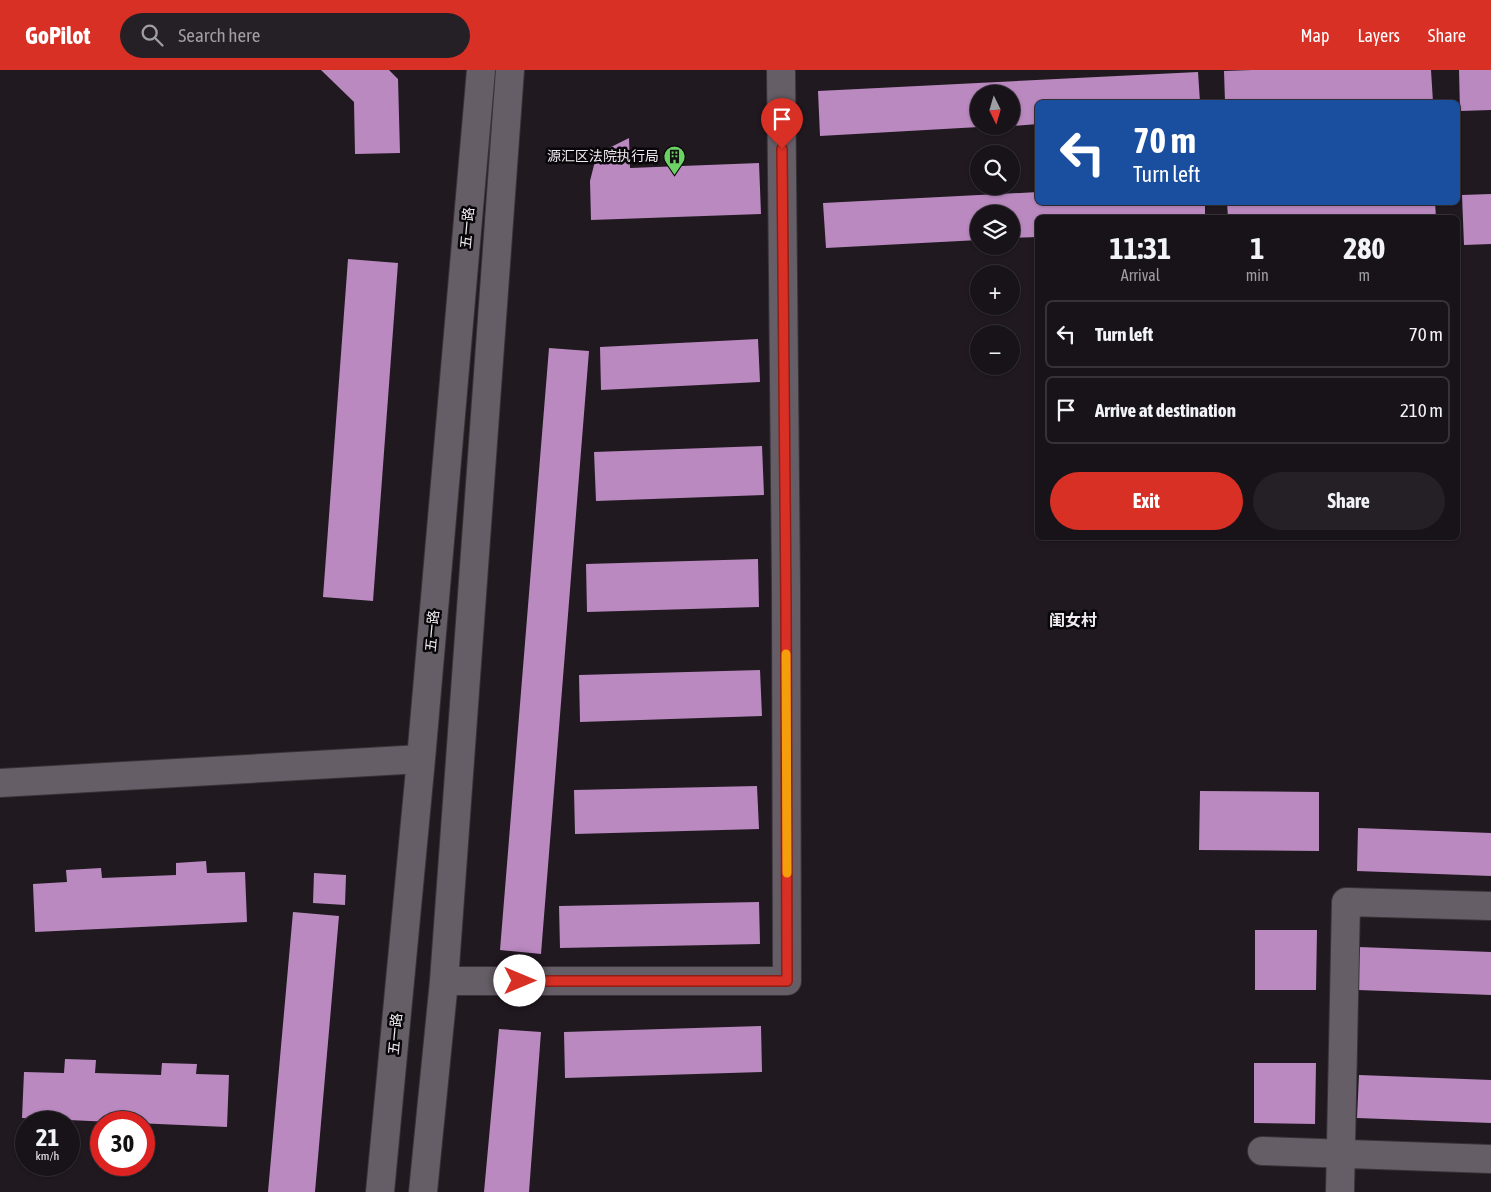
<!DOCTYPE html>
<html lang="en">
<head>
<meta charset="utf-8">
<style>
	:root { --surface:#181318; --page:#252025; --text:#f1f3f6; --muted:#9f9ea2; --line:#363237; --accent:#d93025 }
	body { margin:0; font-family:"Asap Condensed","Noto Sans SC",sans-serif; background:var(--page); color:var(--text); height:100vh; display:flex; flex-direction:column; font-size:19px; white-space:nowrap }
	* { box-sizing:border-box; margin:0 }
	p { font-size:16px; color:var(--muted) }
	.icon { flex:none; width:28px; height:28px; fill:none; stroke:currentColor; stroke-width:2; stroke-linecap:round; stroke-linejoin:round }
	.map { position:relative; flex:1; overflow:hidden }
	.panel { position:absolute; left:1035px; top:145px; width:425px; height:325px; display:flex; flex-direction:column; background:var(--surface); border-radius:8px; box-shadow:0 1px 4px #0004,0 0 0 1px var(--line) }
	.panel>* { flex:none }
	.guide { position:absolute; left:1035px; top:30px; width:425px; height:105px; border-radius:8px; box-shadow:0 1px 4px #0004,0 0 0 1px var(--line); background:#1a4fa0; color:#fff; overflow:hidden }
	.needle { width:32px; rotate:175deg }
	.fabs { position:absolute; left:970px; top:15px; display:grid; gap:10px }
	.fabs a { display:grid; place-items:center; width:50px; height:50px; border-radius:50%; background:var(--surface); box-shadow:0 1px 4px #0004,0 0 0 1px var(--line); font-size:25px }
	.speed { position:absolute; left:15px; top:1041px; display:flex; gap:10px; font-size:25px; font-weight:700; text-align:center }
	.speed>* { display:grid; place-content:center; width:65px; height:65px; border-radius:50%; background:var(--surface); box-shadow:0 1px 4px #0004,0 0 0 1px var(--line); line-height:1 }
	.speed small { font-size:12px; font-weight:400 }
	.speed .limit { border:8px solid #d22; background:#fff; color:#111 }
	.pin { position:absolute; display:grid; place-items:center; width:42px; height:42px; color:#fff; margin:-51px -21px; border-radius:50% 50% 50% 0; rotate:-45deg; box-shadow:0 0 5px #0007 }
	.pin .icon { rotate:45deg }
	.me { position:absolute; width:55px; margin:-28px; rotate:90deg; stroke-linejoin:round; filter:drop-shadow(0 0 4px #0008) }
	.turn { display:flex; align-items:center; gap:18px; height:105px; padding:0 15px; font-size:22px }
	.turn .icon { width:65px; height:65px; stroke-width:2.5 }
	.turn b { display:block; font-size:35px; line-height:42px }
	.eta { display:flex; justify-content:space-evenly; align-items:center; height:85px; text-align:center }
	.eta b { font-size:30px; font-weight:700; line-height:35px }
	.primary-button { display:flex; gap:10px; margin-top:auto; padding:10px 15px }
	.primary-button a { flex:1; height:58px; border-radius:30px; background:var(--accent); color:#fff; font-size:20px; font-weight:700; line-height:58px; text-align:center }
	.primary-button a+a { background:var(--page); color:var(--text) }
	ul { padding:0; list-style:none }
	li { display:flex; align-items:center; gap:15px; height:68px; margin:0 10px 8px; padding:0 5px; border:2px solid var(--line); border-radius:8px }
	li div { flex:1 }
	li b { display:block; font-size:19px }
	li em { font-style:normal }
	header { display:flex; align-items:center; gap:30px; box-sizing:border-box; height:70px; padding:0 25px; background:var(--accent); color:#fff }
	header strong { font-size:24px }
	nav { display:flex; gap:28px; margin-inline-start:auto; font-size:18px }
	.search { width:350px; height:45px; background:var(--page); display:flex; align-items:center; gap:12px; box-sizing:border-box; padding:0 18px; border-radius:28px; color:var(--muted); font-size:19px }
	.map>svg:first-child { display:block }
	.building { fill:#ba89c0 }
	.lines { fill:none; stroke-linecap:round; stroke-linejoin:round }
	.minor-casing { stroke:#373338; stroke-width:30 }
	.minor { stroke:#665e67; stroke-width:28 }
	.route-casing { stroke:#8d1f18; stroke-width:12 }
	.route { stroke:#d93025; stroke-width:9 }
	.slow { stroke:#f59e0b; stroke-width:9 }
	.labels { text-anchor:middle; stroke-width:5; stroke-linejoin:round; paint-order:stroke }
	.poi-label { font-size:14px; fill:#efebf0; stroke:#080608; text-anchor:end }
	.street-label { font-size:14px; fill:#efebf0; stroke:#080608 }
	.quarter-label { font-size:16px; font-weight:bold; fill:#efebf0; stroke:#080608 }
</style>
</head>
<body>
<header>
<strong>GoPilot</strong>
<div class="search"><svg class="icon" aria-label="search" viewBox="0 0 24 24"><circle cx="10" cy="10" r="6"/><path d="M15 15l6 6"/></svg>Search here</div>
<nav><a>Map</a><a>Layers</a><a>Share</a></nav>
</header>
<div class="map">
<svg width="1491" height="1122" viewBox="0 0 1491 1122">
	<rect width="100%" height="100%" fill="#201920"/>
	<path class="building" d="M321 0H389L398 9 400 83 355 84 354 32Z
		M1252 0H1431L1433 32H1225L1224 1Z
		M1459 0H1491V40L1460 41Z
		M1198 2 1200 32H1038V54L1011 56V24H979V57L820 66 818 21Z
		M629 68 630 98 759 93 761 144 591 150 590 111 594 95 605 80Z
		M1038 122V132H1205V148H1038V167L1011 168V144H979V170L826 178 823 133Z
		M1491 124V174L1464 175 1462 125Z
		M1227 132H1435L1436 148H1228Z
		M348 189 398 193 373 531 323 527Z
		M758 269 760 312 601 320 600 277Z
		M549 278 589 281 541 884 500 880Z
		M762 376 764 425 596 431 594 382Z
		M758 489 759 537 587 542 586 494Z
		M760 600 762 646 580 652 579 605Z
		M757 716 759 759 575 764 574 720Z
		M1200 721 1319 722V781L1199 780Z
		M1358 758 1491 763V806L1357 801Z
		M206 791 207 803 245 802 247 852 35 862 33 814 67 812 66 800 101 798 102 808 176 805V793Z
		M314 803 346 805 345 835 313 833Z
		M759 832 760 874 560 878 559 836Z
		M293 842 339 846 315 1122H268Z
		M1255 860H1317L1316 920H1255Z
		M1359 877 1491 882V925L1358 920Z
		M761 956 762 1002 565 1008 564 962Z
		M499 959 541 962 529 1122H484Z
		M65 989 96 990 95 1003 161 1005 162 993 197 994 196 1004 229 1005 227 1057 22 1048 24 1002 64 1003Z
		M1254 993H1316L1315 1054 1254 1053Z
		M1359 1005 1491 1010V1053L1357 1048Z"/>
	<g class="lines">
		<defs>
			<path id="minor" d="M0 713 421 689
				M444 911H787L786 515 781 0
				M1262 1081 1491 1089
				M380 1122 421 689 481 0
				M423 1122 444 911 510 0
				M1340 1122 1346 832 1491 836"/>
		</defs>
		<use href="#minor" class="minor-casing"/>
		<use href="#minor" class="minor"/>
	</g>
	<g class="lines">
		<defs>
			<path id="route" d="M520 911H787L786 535 782 79"/>
		</defs>
		<use href="#route" class="route-casing"/>
		<use href="#route" class="route"/>
		<path class="slow" d="M786 584 787 803"/>
	</g>
	<defs>
		<symbol id="building-pin" viewBox="-11 -11 22 30"><path d="M0 17L-7.5 6A9.5 9.5 0 1 1 7.5 6Z" fill="#6ad363" stroke="#080608"/><path d="M-4-6H4V6H1V3H-1V6H-4ZM-2.5-4.3h1.7v1.8h-1.7ZM.8-4.3h1.7v1.8H.8ZM-2.5-1h1.7V.8h-1.7ZM.8-1h1.7V.8H.8Z" fill="#111"/></symbol>
	</defs>
	<g fill-rule="evenodd">
		<use href="#building-pin" x="662" y="74" width="25" height="34"/>
	</g>
	<g class="labels">
		<g class="poi-label">
			<text x="659" y="91">源汇区法院执行局</text>
		</g>
		<g class="street-label">
			<text transform="translate(467 158) rotate(-85)" y="5">五一路</text>
			<text transform="translate(432 561) rotate(-85)" y="5">五一路</text>
			<text transform="translate(395 964) rotate(-85)" y="5">五一路</text>
		</g>
		<g class="quarter-label">
			<text x="1073" y="556">闺女村</text>
		</g>
	</g>
</svg>
<div class="fabs">
<a><svg class="needle" viewBox="-14 -14 28 28"><path d="M0-13l5 13h-10z" fill="#e53935"/><path d="M0 13l5-13h-10z" fill="#9f9ea2"/></svg></a>
<a><svg class="icon" aria-label="search" viewBox="0 0 24 24"><circle cx="10" cy="10" r="6"/><path d="M15 15l6 6"/></svg></a>
<a><svg class="icon" aria-label="layers" viewBox="0 0 24 24"><path d="M12 4l9 5-9 5-9-5zM3 14l9 5 9-5"/></svg></a>
<a>+</a>
<a>−</a>
</div>
<div class="speed"><div>21<small>km/h</small></div><div class="limit">30</div></div>
<div class="pin" style="left:782px;top:79px;background:#d93025"><svg class="icon" aria-label="arrive" viewBox="0 0 24 24"><path d="M6 21V4h12l-3 4 3 4H6"/></svg></div>
<svg class="me" style="left:520px;top:911px" viewBox="-20 -20 40 40"><circle r="19" fill="#fff"/><path d="M0-13L10 11 0 6-10 11z" fill="#d93025"/></svg>
<div class="guide">
<div class="turn"><svg class="icon" aria-label="left" viewBox="0 0 24 24"><path d="M17 20v-9H6M10 6l-5 5 5 5"/></svg><div><b>70 m</b>Turn left</div></div>
</div>
<section class="panel">
<div class="eta">
<div><b>11:31</b><p>Arrival</p></div>
<div><b>1</b><p>min</p></div>
<div><b>280</b><p>m</p></div>
</div>
<ul>
<li><svg class="icon" aria-label="left" viewBox="0 0 24 24"><path d="M17 20v-9H6M10 6l-5 5 5 5"/></svg><div><b>Turn left</b></div><em>70 m</em></li>
<li><svg class="icon" aria-label="arrive" viewBox="0 0 24 24"><path d="M6 21V4h12l-3 4 3 4H6"/></svg><div><b>Arrive at destination</b></div><em>210 m</em></li>
</ul>
<div class="primary-button"><a>Exit</a><a>Share</a></div>
</section>
</div>
</body>
</html>
